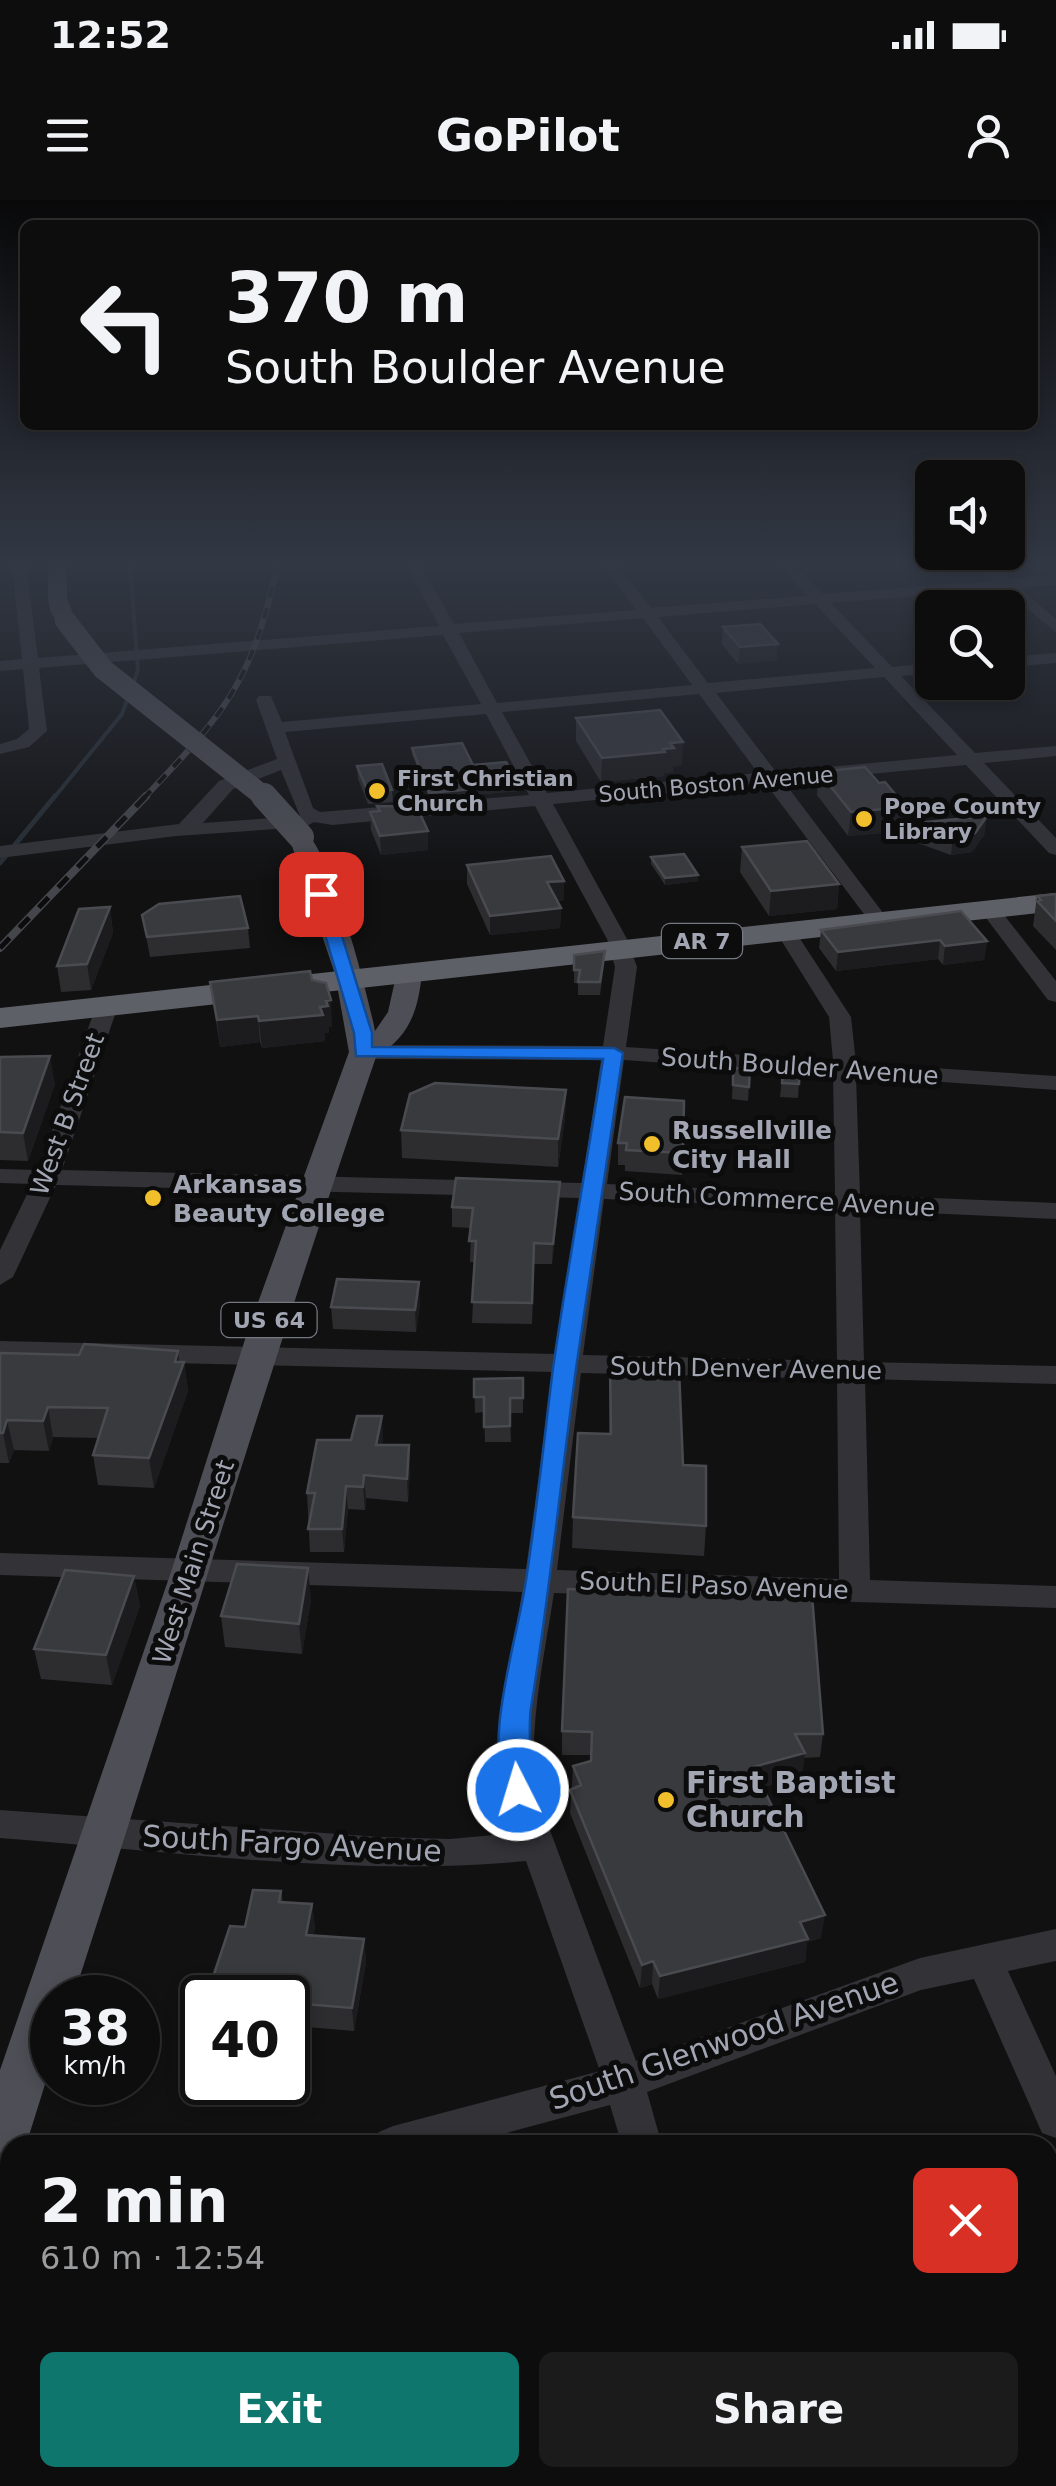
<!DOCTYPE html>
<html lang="en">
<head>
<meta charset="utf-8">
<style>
	:root { --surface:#0d0d0e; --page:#1b1b1c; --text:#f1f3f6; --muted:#9a9c9e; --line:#2d2d2e; --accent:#0f766e }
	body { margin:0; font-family:"DejaVu Sans",sans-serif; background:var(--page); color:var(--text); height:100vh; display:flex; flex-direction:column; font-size:38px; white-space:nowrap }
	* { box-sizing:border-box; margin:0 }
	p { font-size:32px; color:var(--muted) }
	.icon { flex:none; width:55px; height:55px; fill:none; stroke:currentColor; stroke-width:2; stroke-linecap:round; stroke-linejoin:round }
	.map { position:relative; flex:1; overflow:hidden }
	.details { position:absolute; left:0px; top:1935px; width:1058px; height:352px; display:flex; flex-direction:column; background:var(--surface); border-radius:30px 30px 0 0; box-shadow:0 5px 15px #0003,0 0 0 2px var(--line) }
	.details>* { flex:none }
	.banner { position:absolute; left:20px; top:20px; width:1018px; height:210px; border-radius:15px; box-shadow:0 5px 15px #0003,0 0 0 2px var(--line); background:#0d0d0e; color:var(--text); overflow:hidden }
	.controls { position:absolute; left:915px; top:260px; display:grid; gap:20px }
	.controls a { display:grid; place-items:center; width:110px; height:110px; border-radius:15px; background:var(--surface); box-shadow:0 5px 15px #0003,0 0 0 2px var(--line); font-size:50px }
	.speed { position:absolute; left:30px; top:1775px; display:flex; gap:20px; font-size:50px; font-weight:700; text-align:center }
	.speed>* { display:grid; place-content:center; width:130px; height:130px; border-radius:50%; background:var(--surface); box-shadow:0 5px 15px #0003,0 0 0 2px var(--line); line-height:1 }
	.speed small { font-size:25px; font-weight:400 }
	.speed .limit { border:5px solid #111; border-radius:15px; background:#fff; color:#111 }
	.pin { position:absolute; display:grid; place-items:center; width:85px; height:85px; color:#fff; margin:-42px; border-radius:20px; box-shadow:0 5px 15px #0006 }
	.me { position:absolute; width:110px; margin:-55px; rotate:355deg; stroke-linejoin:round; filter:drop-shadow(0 0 8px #0008) }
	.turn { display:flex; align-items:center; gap:35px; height:210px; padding:0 40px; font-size:45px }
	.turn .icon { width:130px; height:130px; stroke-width:2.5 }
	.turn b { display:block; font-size:70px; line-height:85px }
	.round { display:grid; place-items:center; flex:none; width:105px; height:105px; border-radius:15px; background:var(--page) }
	.headline { display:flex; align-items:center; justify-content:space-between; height:170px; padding:0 40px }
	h1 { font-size:60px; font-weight:600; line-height:75px }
	.primary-button { display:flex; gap:20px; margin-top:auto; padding:20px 40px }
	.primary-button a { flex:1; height:115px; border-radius:15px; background:var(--accent); color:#fff; font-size:40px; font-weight:600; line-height:115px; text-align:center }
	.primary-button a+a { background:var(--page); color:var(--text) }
	.status { display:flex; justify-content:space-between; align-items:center; height:70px; padding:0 50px; background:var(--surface); direction:ltr }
	.status svg { height:28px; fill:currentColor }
	header { display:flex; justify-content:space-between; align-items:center; height:130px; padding:0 40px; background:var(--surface); font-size:45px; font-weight:600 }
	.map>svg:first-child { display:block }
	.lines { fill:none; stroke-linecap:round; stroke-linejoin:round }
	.stream-far1 { stroke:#272e35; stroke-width:4 }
	.stream { stroke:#272e35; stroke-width:5 }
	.minor { fill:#323237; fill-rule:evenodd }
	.major { fill:#4e4f56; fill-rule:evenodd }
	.highway { fill:#5e6068; fill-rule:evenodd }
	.rail-far1-casing { stroke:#45464c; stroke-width:6 }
	.rail-casing { stroke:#45464c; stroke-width:8 }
	.rail-far1 { stroke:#0c0c0d; stroke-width:4; stroke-dasharray:11; stroke-linecap:butt }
	.rail { stroke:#0c0c0d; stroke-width:5; stroke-dasharray:14; stroke-linecap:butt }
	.major-bridge-far1 { stroke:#4e4f56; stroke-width:21 }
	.major-bridge { stroke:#4e4f56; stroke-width:26 }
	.wall { fill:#2d2d30 }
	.shaded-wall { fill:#1c1c1e }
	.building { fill:#393a3e; stroke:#4a4b50; stroke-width:2.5 }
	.route { fill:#1a73e8; stroke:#114b97; stroke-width:2.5 }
	.poi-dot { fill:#f0bf2b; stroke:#0c0c0d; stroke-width:4 }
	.labels { text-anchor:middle; stroke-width:10; stroke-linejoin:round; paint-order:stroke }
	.far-poi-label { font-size:22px; font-weight:bold; fill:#a2a6b3; stroke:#0c0c0d; text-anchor:start }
	.far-street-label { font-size:22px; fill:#a2a6b3; stroke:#0c0c0d }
	.shield { fill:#0c0c0d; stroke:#757881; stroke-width:2.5 }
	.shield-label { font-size:22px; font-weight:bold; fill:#a2a6b3 }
	.street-label { font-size:25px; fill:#a2a6b3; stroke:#0c0c0d }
	.poi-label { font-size:25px; font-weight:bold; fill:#a2a6b3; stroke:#0c0c0d; text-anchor:start }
	.near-poi-label { font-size:30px; font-weight:bold; fill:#a2a6b3; stroke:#0c0c0d; text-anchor:start }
	.near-street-label { font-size:30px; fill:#a2a6b3; stroke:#0c0c0d }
</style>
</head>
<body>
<div class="status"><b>12:52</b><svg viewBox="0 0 49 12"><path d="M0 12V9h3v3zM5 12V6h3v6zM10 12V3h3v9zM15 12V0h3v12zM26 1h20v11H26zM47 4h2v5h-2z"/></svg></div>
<header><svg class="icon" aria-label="menu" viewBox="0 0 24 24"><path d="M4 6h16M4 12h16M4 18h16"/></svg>GoPilot<svg class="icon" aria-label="person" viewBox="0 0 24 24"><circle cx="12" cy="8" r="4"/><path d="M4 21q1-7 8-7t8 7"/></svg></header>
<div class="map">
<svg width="1056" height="2286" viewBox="0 0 1056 2286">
	<rect width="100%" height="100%" fill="#111112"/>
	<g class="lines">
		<path class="stream-far1" d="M53 599 122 514 138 470 130 366"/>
		<path class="stream" d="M0 663 55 596"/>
		<path class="minor" d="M12 366H26L38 458 439 426 407 366H421L454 424 636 410 604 366H618L651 408 807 396 780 366H795L823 394 993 381 978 366H994L1009 379 1056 375V385L1019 388 1056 419V432L1003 389 831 403 892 467 932 463V473L901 476 975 553 1056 546V556L984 563 1056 638V655L1049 653 966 565 784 582 890 722 880 728 873 726 766 584 553 604 627 739 637 767 626 847 833 861 829 817 776 732 786 726 793 728 851 817 856 863 1056 876V890L856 876 860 995 1056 1003V1019L860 1010 864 1162 1056 1166V1184L865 1179 870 1380 1056 1386V1408L554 1393C544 1459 529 1522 535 1590L636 1861 920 1758 1056 1729V1761L1008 1771 1056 1876V1938L1042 1933 974 1779 921 1790 647 1892 662 1945H622L610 1905 462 1945H373L379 1932 393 1926 600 1871 526 1661C356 1678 171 1651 0 1638V1610L380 1637 450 1639 516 1633 501 1590 499 1535 522 1392 0 1375V1353L526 1369 553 1172 0 1159V1141L556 1154 579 998 56 985 13 1077 0 1085V1050L32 984 0 983V969L38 970 96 806 107 799 118 806 62 970 582 983 601 860 363 859 352 852 363 845 603 846 615 767 607 739 535 606 332 625 314 622 305 627 176 636 0 658V646L179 624 219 581 277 559 256 500 259 496H271L282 522 481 504 443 435 39 468 47 531 29 547 0 554V544L17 539 29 529 23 469 0 471V461L22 459ZM815 404 875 468 708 483 658 417ZM643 418 692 485 497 503 459 433ZM884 477 957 555 776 572 716 493ZM699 494 758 573 547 593 502 512ZM486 514 529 595 320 612 313 608 285 532ZM281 570 300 616 203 623 233 589ZM624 860 833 875 835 994 607 984ZM604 999 835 1009 837 1161 583 1155ZM581 1173 837 1179 839 1379 557 1370Z
			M1056 453V463L1008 467V457Z
			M990 704 997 706 1056 781V802L1048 800 980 710Z
			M0 1954 10 1955V1993L0 1992Z
			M1056 2147V2191L1048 2193V2149Z
			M712 2278H758L760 2286H714Z"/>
		<path class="major" d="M49 366H67V398L75 420 72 424 65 426C43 418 48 385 49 366Z
			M301 630C328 636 369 799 375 831L388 812 398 767H418L422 773C418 811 410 836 376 857 269 1168 175 1484 73 1798H52V1862L26 1945H10V1965L0 1969V1870L172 1369 248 1130 349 852 335 774 289 637Z"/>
		<path class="highway" d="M1056 693V711L0 828V808Z"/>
		<defs>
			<path id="rail-far1" d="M143 599C224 514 252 483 277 366"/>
			<path id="rail" d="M0 748 146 596"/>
		</defs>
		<use href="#rail-far1" class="rail-far1-casing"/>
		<use href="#rail" class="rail-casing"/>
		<use href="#rail-far1" class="rail-far1"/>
		<use href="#rail" class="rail"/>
		<path class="major-bridge-far1" d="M65 420 103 469 267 599"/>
		<path class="major-bridge" d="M264 596 301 637"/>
	</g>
	<path class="wall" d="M723 427 777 460 738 464 722 444Z
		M576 518 682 565 673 566V572L664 573V576L601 582 576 541Z
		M412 548 473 565 519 585V591L430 599 412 554Z
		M357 566 392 590 393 602 368 604 358 579Z
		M819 572 903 631 848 636 817 595Z
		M377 606 428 631V650L381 655 371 630 370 612 378 611Z
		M987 616 984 635 972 652 951 655 915 642 917 623Z
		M742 647 839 684 837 709 769 716 740 672Z
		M651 657 698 681 665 685 651 664Z
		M467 665 564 681V700L557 701 561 708 560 728 490 735 467 684Z
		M1056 694V750L1033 726 1037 696Z
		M110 707 113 733 91 790 61 792 57 766Z
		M142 715 248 728 250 748 150 757Z
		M821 730 987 741 984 760 943 765 938 759 836 771 819 748Z
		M574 755 604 765 600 795H578V783H574Z
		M312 780 332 827H329V833H325V841L262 848 260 842 220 847 210 782Z
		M0 857 55 884 28 961 0 960Z
		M783 867 800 868 798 898 780 897Z
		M733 868 750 869 748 901 732 899Z
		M566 890 565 918 558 967 402 958 401 930Z
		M625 897 683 953 682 975 625 971V965H618V943Z
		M560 982 559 1003 552 1064H534L532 1124 472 1123 475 1062H470L471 1028 452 1027V1007Z
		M420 1104 416 1132 333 1129 331 1107Z
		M178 1151 179 1162H184L188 1191 154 1288 98 1285 93 1255 98 1238 53 1237 49 1251 14 1250 9 1263H0V1153L79 1155Z
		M610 1168 683 1265 706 1326 704 1356 572 1348 573 1317 609 1234Z
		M523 1178V1213H510L511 1242H485L484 1212 475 1213 474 1179Z
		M382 1216V1245H409L410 1268 408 1302 366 1298 365 1310 348 1309 344 1352H310L307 1293Z
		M134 1376 140 1406 112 1485 41 1479 34 1449Z
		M311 1399 302 1454 225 1447 221 1416Z
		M562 1531 823 1534 820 1557 804 1558 802 1576 763 1587 821 1738 807 1742 805 1762 658 1799 652 1784 640 1788 570 1613 573 1566 591 1561 592 1555H562Z
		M253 1690 281 1691 283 1702 312 1704 315 1728 313 1735 364 1739 366 1762 354 1831 295 1826 288 1865V1798H202V1861L194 1860 189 1837 200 1794 207 1795 230 1726 245 1727Z"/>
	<path class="shaded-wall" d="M778 444 777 460 738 464 740 447Z
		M683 542 682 565 673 566V572L664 573V576L601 582 602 558 663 549 670 543Z
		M519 585V591L430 599 429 593Z
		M906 607 903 631 848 636 851 612Z
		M987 616 984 635 972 652 951 655 953 636Z
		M428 631V650L381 655 380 636Z
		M698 675V681L665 685V678Z
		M564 681V700L547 702V682Z
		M839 684 837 709 769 716 771 691Z
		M110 707 113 733 91 790 87 764Z
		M561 708 560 728 490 735V716Z
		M940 740 938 759 836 771 838 752Z
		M987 741 984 760 943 765 945 746Z
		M331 800 332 827H329V833H325V841L262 848 259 821 320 807 326 801Z
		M258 816 260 842 220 847 217 820Z
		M50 856 55 884 28 961 23 933Z
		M566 890 565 918 558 967V939Z
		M560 982 559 1003 552 1064 553 1044Z
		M419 1082 420 1104 416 1132 415 1110Z
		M178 1151 180 1171 184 1162 188 1191 154 1288 149 1258Z
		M48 1207 53 1237 49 1251 43 1221Z
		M382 1216 383 1239 378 1268 376 1245Z
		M7 1220 14 1250 9 1263 3 1233Z
		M409 1245 410 1268 408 1302 407 1279Z
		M364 1275 366 1298 365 1310 363 1287Z
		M346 1286 348 1309 344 1352 342 1329Z
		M308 1368 311 1399 302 1454 299 1424Z
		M134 1376 140 1406 112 1485 106 1455Z
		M805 1553 802 1576 751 1591 753 1567Z
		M312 1704 315 1728 309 1758 306 1735Z
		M825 1715 821 1738 807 1742 805 1762 658 1799 660 1776 800 1722Z
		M364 1739 366 1762 354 1831 352 1808Z
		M653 1761 652 1784 640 1788 642 1765Z
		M292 1803 295 1826 288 1865V1827Z"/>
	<path class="building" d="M760 424 778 444 740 447 723 427Z
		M660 510 683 542 670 543 674 548 663 549 665 552 602 558 576 518Z
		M462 543 473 565 506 562 519 585 429 593 412 548Z
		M382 564 392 590 368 592 357 566Z
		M865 567 879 583 885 582 906 607 851 612 819 572Z
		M377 606 417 607 428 631 380 636 370 612 380 611Z
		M987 616 975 633 953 636 917 623Z
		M807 641 839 684 771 691 742 647Z
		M684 654 698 675 665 678 651 657Z
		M551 656 564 681 547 682 561 708 490 716 467 665Z
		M1056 694V721L1037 701 1041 700 1037 696Z
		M240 696 248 728 147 737 142 715 159 704Z
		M110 707 87 764 57 766 79 709Z
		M961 711 987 741 945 746 940 740 838 752 821 730Z
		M605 751 600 782H578L580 770H574V755Z
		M310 771 312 780 326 783 331 800 326 801 328 806 320 807 323 815 259 821 258 816 217 820 210 782Z
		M50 856 23 933 0 932V857Z
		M783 867 800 868 799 884 782 883Z
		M733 868 750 869 749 887 733 885Z
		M435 883 566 890 558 939 401 930 410 894Z
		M625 897 684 901 683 953 626 950 627 943H618Z
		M456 978 560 982 553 1044 534 1043 532 1103 472 1102 476 1041H469L473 1008 452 1007Z
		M337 1079 419 1082 415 1110 331 1107Z
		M84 1144 178 1151 175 1162H184L149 1258 93 1255 108 1208 48 1207 43 1221 7 1220 3 1233H0V1153L79 1155Z
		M610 1168 679 1169 683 1265 706 1266V1326L573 1317 578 1233 611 1234Z
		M523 1178V1198H510V1226L484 1227V1197H474V1179Z
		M357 1216H382L376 1245H409L407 1279 364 1275 363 1287 346 1286 342 1329H308L315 1293H307L317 1240H351Z
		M237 1364 308 1368 299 1424 221 1416Z
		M65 1370 134 1376 106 1455 34 1449Z
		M568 1389 812 1395 823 1534H795L805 1553 753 1567 825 1715 800 1722 808 1739 660 1776 653 1761 642 1765 570 1590 581 1585 573 1566 591 1561 592 1532 562 1531Z
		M253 1690 281 1691 279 1702 312 1704 306 1735 364 1739 352 1808 292 1803 288 1827V1798H202V1838L189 1837 200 1794 207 1795 230 1726 245 1727Z
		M21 2278H173L201 2281 200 2286H18Z"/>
	<linearGradient id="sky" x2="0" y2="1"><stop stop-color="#09090a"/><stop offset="0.53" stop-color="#323844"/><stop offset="1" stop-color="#323844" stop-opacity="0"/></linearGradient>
	<rect width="1056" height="686" fill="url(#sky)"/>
	<path class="route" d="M321 689 329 694 372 833V847L614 848 623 853C608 956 592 1059 577 1162 561 1277 550 1393 531 1508 527 1530 534 1587 528 1598L518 1601 508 1598C481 1546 518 1437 526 1380 537 1310 544 1239 553 1168 568 1065 587 962 603 859L356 856 354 833 313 694Z"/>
	<g class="poi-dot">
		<circle cx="377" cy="591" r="10"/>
		<circle cx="864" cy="619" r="10"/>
		<circle cx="652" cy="944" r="10"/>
		<circle cx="153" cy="998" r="10"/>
		<circle cx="666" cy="1600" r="10"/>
	</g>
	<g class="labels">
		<g class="far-poi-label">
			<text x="397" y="586">First Christian<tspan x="397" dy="25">Church</tspan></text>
			<text x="884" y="614">Pope County<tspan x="884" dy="25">Library</tspan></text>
		</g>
		<g class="far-street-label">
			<text transform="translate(716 584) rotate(-5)" y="8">South Boston Avenue</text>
		</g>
		<g class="shield">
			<rect x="662" y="724" width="80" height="34" rx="8"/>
			<rect x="221.5" y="1103" width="95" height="34" rx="8"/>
		</g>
		<g class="shield-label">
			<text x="702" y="749">AR 7</text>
			<text x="269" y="1128">US 64</text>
		</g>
		<g class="street-label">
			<text transform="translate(800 866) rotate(4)" y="9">South Boulder Avenue</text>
			<text transform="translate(67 914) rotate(-70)" y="9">West B Street</text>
			<text transform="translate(777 999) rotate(3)" y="9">South Commerce Avenue</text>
			<text transform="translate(746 1168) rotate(1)" y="9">South Denver Avenue</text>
			<text transform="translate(193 1362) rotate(-72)" y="9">West Main Street</text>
			<text transform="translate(714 1385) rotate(2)" y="9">South El Paso Avenue</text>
		</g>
		<g class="poi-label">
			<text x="672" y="939">Russellville<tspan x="672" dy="29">City Hall</tspan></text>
			<text x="173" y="993">Arkansas<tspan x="173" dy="29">Beauty College</tspan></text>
		</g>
		<g class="near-poi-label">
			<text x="686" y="1593">First Baptist<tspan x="686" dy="34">Church</tspan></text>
		</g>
		<g class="near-street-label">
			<text transform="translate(292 1644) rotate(3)" y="10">South Fargo Avenue</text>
			<text transform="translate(724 1841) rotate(-19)" y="10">South Glenwood Avenue</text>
		</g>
	</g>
</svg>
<div class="controls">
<a><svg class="icon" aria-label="sound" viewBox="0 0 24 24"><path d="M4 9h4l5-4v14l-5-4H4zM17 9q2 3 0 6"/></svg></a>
<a><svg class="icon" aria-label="search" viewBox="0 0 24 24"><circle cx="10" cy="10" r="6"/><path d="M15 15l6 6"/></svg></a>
</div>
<div class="speed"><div>38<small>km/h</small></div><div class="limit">40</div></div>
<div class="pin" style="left:321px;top:694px;background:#d93025"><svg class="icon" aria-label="arrive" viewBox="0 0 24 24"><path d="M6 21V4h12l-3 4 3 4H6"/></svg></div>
<svg class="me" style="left:518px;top:1590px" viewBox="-20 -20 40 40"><circle r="17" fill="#1a73e8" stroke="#fff" stroke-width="3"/><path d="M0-11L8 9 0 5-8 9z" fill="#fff"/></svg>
<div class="banner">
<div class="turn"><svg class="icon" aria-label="left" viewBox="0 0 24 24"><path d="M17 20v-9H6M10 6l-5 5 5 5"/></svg><div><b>370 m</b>South Boulder Avenue</div></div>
</div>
<section class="details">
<div class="headline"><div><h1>2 min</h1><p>610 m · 12:54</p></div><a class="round" style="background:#d93025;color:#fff"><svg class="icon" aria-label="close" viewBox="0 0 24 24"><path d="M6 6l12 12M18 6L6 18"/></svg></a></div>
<div class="primary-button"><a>Exit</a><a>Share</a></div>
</section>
</div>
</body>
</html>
